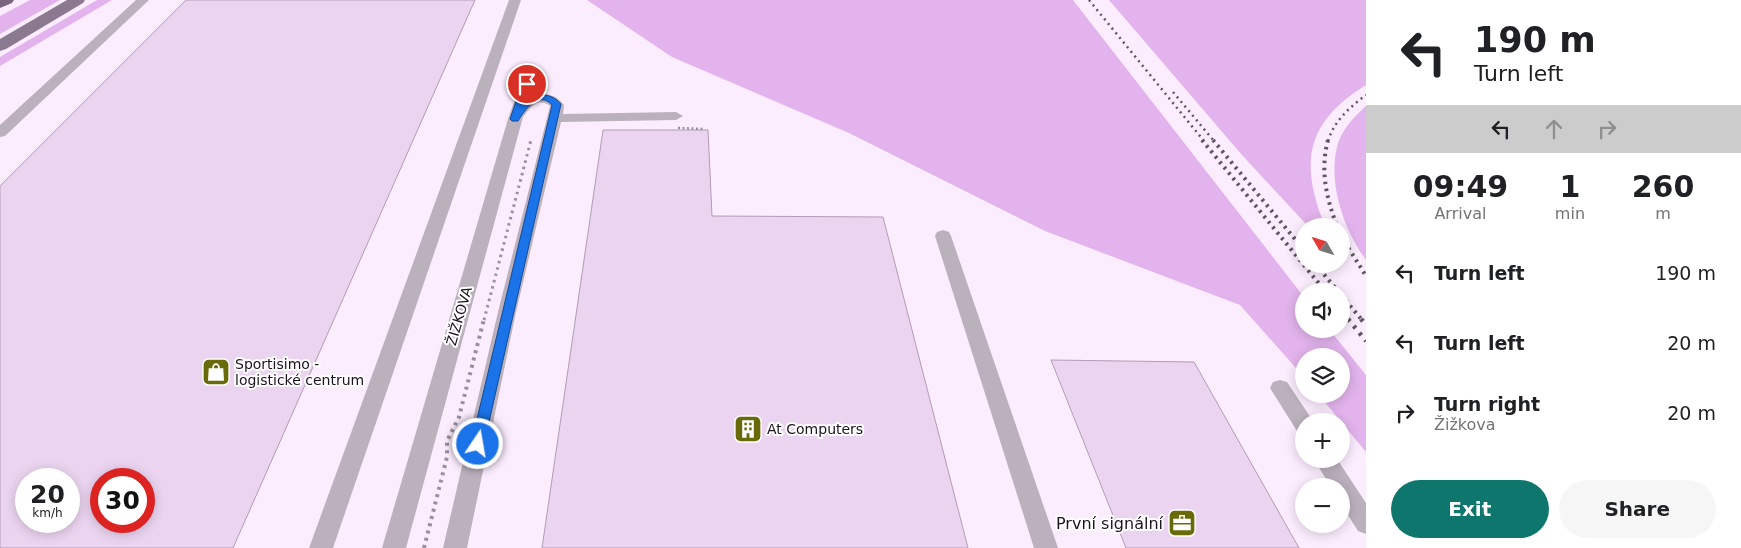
<!DOCTYPE html>
<html lang="en">
<head>
<meta charset="utf-8">
<style>
	:root { --surface:#fff; --page:#f6f6f6; --text:#202124; --muted:#757577; --accent:#0f766e }
	body { margin:0; font-family:"DejaVu Sans",sans-serif; background:var(--page); color:var(--text); height:100vh; display:flex; flex-direction:column; font-size:19px; white-space:nowrap }
	* { box-sizing:border-box; margin:0 }
	p { font-size:16px; color:var(--muted) }
	.icon { flex:none; width:28px; height:28px; fill:none; stroke:currentColor; stroke-width:2; stroke-linecap:round; stroke-linejoin:round }
	.map { position:relative; flex:1; overflow:hidden }
	.sheet { display:flex; flex-direction:column; background:var(--surface); width:375px }
	.sheet>* { flex:none }
	.guide { background:#fff; color:var(--text); overflow:hidden }
	.needle { width:32px; rotate:309deg }
	.controls { position:absolute; left:1295px; top:218px; display:grid; gap:10px }
	.controls a { display:grid; place-items:center; width:55px; height:55px; border-radius:50%; background:var(--surface); box-shadow:0 2px 12px #0003; font-size:25px }
	.speed { position:absolute; left:15px; top:468px; display:flex; gap:10px; font-size:25px; font-weight:700; text-align:center }
	.speed>* { display:grid; place-content:center; width:65px; height:65px; border-radius:50%; background:var(--surface); box-shadow:0 2px 12px #0003; line-height:1 }
	.speed small { font-size:12px; font-weight:400 }
	.speed .limit { border:8px solid #d22; background:#fff; color:#111 }
	.pin { position:absolute; display:grid; place-items:center; width:42px; height:42px; color:#fff; margin:-21px; border:2px solid #fff; border-radius:50%; box-shadow:0 1px 5px #0007 }
	.me { position:absolute; width:55px; margin:-28px; rotate:12deg; stroke-linejoin:round; filter:drop-shadow(0 0 4px #0008) }
	.turn { display:flex; align-items:center; gap:18px; height:105px; padding:0 25px; font-size:22px }
	.turn .icon { width:65px; height:65px; stroke-width:2.5 }
	.turn b { display:block; font-size:35px; line-height:42px }
	.lanes { display:flex; align-items:center; height:48px; padding:0 25px; background:#0003; justify-content:center; gap:25px; direction:ltr }
	.lanes .off { opacity:.35 }
	.eta { display:flex; justify-content:space-evenly; align-items:center; height:85px; text-align:center }
	.eta b { font-size:30px; font-weight:700; line-height:35px }
	.cta { display:flex; gap:10px; margin-top:auto; padding:10px 25px }
	.cta a { flex:1; height:58px; border-radius:30px; background:var(--accent); color:#fff; font-size:20px; font-weight:700; line-height:58px; text-align:center }
	.cta a+a { background:var(--page); color:var(--text) }
	ul { padding:0; list-style:none }
	li { display:flex; align-items:center; gap:15px; height:70px; padding:0 25px }
	li div { flex:1 }
	li b { display:block; font-size:19px }
	li em { font-style:normal }
	main { display:flex; flex:1; min-height:0 }
	.map>svg:first-child { display:block }
	.green { fill:#e2b3ec }
	.building { fill:#ebd4f0; stroke:#b19bb5; fill-rule:evenodd }
	.lines { fill:none; stroke-linecap:round; stroke-linejoin:round }
	.path-far2 { stroke:#9b8f9d; stroke-width:2.5; stroke-dasharray:2 2.5; stroke-linecap:butt }
	.path-far1 { stroke:#9b8f9d; stroke-width:3; stroke-dasharray:2.5 4; stroke-linecap:butt }
	.path { stroke:#9b8f9d; stroke-width:4; stroke-dasharray:3 4.5; stroke-linecap:butt }
	.minor { fill:#bbb1bd; fill-rule:evenodd }
	.major { fill:#8b798f; fill-rule:evenodd }
	.highway { fill:#7a667e; fill-rule:evenodd }
	.rail-far2 { stroke:#605562; stroke-width:2.5; stroke-dasharray:2 4; stroke-linecap:butt }
	.rail-far1 { stroke:#605562; stroke-width:4; stroke-dasharray:2.5 4.5; stroke-linecap:butt }
	.rail { stroke:#605562; stroke-width:4.5; stroke-dasharray:3 6; stroke-linecap:butt }
	.route { fill:#1a73e8; stroke:#114b97 }
	.labels { text-anchor:middle; stroke-width:4; stroke-linejoin:round; paint-order:stroke }
	.street-label { font-size:14px; fill:#1b131d; stroke:#fff }
	.poi-label { font-size:14px; fill:#1b131d; stroke:#fff; text-anchor:start }
	.near-poi-label { font-size:16px; fill:#1b131d; stroke:#fff; text-anchor:end }
</style>
</head>
<body>
<main>
<div class="map">
<svg width="1366" height="548" viewBox="0 0 1366 548">
	<rect width="100%" height="100%" fill="#fcedfe"/>
	<path class="green" d="M30 0H60L0 34V16Z
		M97 0H112L0 66V57Z
		M587 0H1073L1304 297V329H1329L1366 375V452L1318 394H1341V356H1304V377L1240 305 1045 231 849 133 672 57Z
		M1109 0H1366V85C1306 122 1299 163 1325 226H1308L1305 223 1242 155Z
		M1366 106V260C1344 230 1328 184 1337 147 1341 130 1354 117 1366 106Z"/>
	<path class="building" d="M186 0H475L233 548H0V186ZM26 479H69V521H26ZM101 479H144V521H101Z
		M603 130H708L712 216 883 217 968 548H542Z
		M1051 360 1194 362 1299 548H1126Z"/>
	<g class="lines">
		<path class="path-far2" d="M678 128 705 129"/>
		<path class="path-far1" d="M484 320 531 140"/>
		<path class="path" d="M424 548 447 457V441L459 417 484 319"/>
		<path class="minor" d="M136 0H149L5 136 0 137V125Z
			M509 0H521L333 548H309Z
			M527 80 534 84 530 96C543 92 555 93 564 105L563 114 676 112 683 116 676 120 561 122 516 312 467 548H443L498 312 550 106C537 96 530 108 523 117L406 548H382L508 119 520 84Z
			M943 230 949 232 951 236 1058 548H1034L935 236 937 232Z
			M1280 380 1287 382 1313 421H1304V434L1297 431 1270 388 1273 382Z
			M1314 459H1337L1366 503V534L1358 531 1341 504V486H1330Z"/>
		<path class="major" d="M67 0H85L83 3 6 49 0 51V39Z"/>
		<path class="highway" d="M0 0H14L12 3 0 8Z"/>
		<path class="rail-far2" d="M1089 0 1204 141
			M1173 92 1214 141
			M1328 141C1334 121 1350 107 1366 95"/>
		<path class="rail-far1" d="M1202 140 1325 291
			M1213 140 1304 250
			M1328 140C1320 170 1326 197 1337 226
			M1341 236 1366 276
			M1315 264 1338 291
			M1341 295 1362 320
			M1341 311 1349 320"/>
		<path class="rail" d="M1348 319 1366 341
			M1361 319 1366 325"/>
	</g>
	<path class="route" d="M527 82 531 84 526 99C538 92 553 94 561 104L484 444 482 448 478 450 473 448 471 444 552 105C538 90 525 110 518 121H512L510 119 522 84Z"/>
	<defs>
		<symbol id="shop-square" viewBox="-11 -11 22 22"><rect x="-9" y="-9" width="18" height="18" rx="4" fill="#696b0a" stroke="#fff"/><path d="M-5-2.5h2.3a2.7 3.5 0 0 1 5.4 0H5L5.5 6h-11ZM-1.5-2.5h3a1.5 2.3 0 0 0-3 0Z" fill="#fff"/></symbol>
		<symbol id="building-square" viewBox="-11 -11 22 22"><rect x="-9" y="-9" width="18" height="18" rx="4" fill="#696b0a" stroke="#fff"/><path d="M-4-6H4V6H1V3H-1V6H-4ZM-2.5-4.3h1.7v1.8h-1.7ZM.8-4.3h1.7v1.8H.8ZM-2.5-1h1.7V.8h-1.7ZM.8-1h1.7V.8H.8Z" fill="#fff"/></symbol>
		<symbol id="office-square" viewBox="-11 -11 22 22"><rect x="-9" y="-9" width="18" height="18" rx="4" fill="#696b0a" stroke="#fff"/><path d="M-6-3h4V-5.5h4V-3h4V5H-6ZM-1-4.5V-3h2v-1.5ZM-6 0V1H6V0Z" fill="#fff"/></symbol>
	</defs>
	<g fill-rule="evenodd">
		<use href="#shop-square" x="200" y="356" width="32" height="32"/>
		<use href="#building-square" x="732" y="413" width="32" height="32"/>
		<use href="#office-square" x="1166" y="507" width="32" height="32"/>
	</g>
	<g class="labels">
		<g class="street-label">
			<text transform="translate(459 316) rotate(-74)" y="5">ŽIŽKOVA</text>
		</g>
		<g class="poi-label">
			<text x="235" y="369">Sportisimo -<tspan x="235" dy="16">logistické centrum</tspan></text>
			<text x="767" y="434">At Computers</text>
		</g>
		<g class="near-poi-label">
			<text x="1163" y="529">První signální</text>
		</g>
	</g>
</svg>
<div class="controls">
<a><svg class="needle" viewBox="-14 -14 28 28"><path d="M0-13l5 13h-10z" fill="#e53935"/><path d="M0 13l5-13h-10z" fill="#757577"/></svg></a>
<a><svg class="icon" aria-label="sound" viewBox="0 0 24 24"><path d="M4 9h4l5-4v14l-5-4H4zM17 9q2 3 0 6"/></svg></a>
<a><svg class="icon" aria-label="layers" viewBox="0 0 24 24"><path d="M12 4l9 5-9 5-9-5zM3 14l9 5 9-5"/></svg></a>
<a>+</a>
<a>−</a>
</div>
<div class="speed"><div>20<small>km/h</small></div><div class="limit">30</div></div>
<div class="pin" style="left:527px;top:84px;background:#d93025"><svg class="icon" aria-label="arrive" viewBox="0 0 24 24"><path d="M6 21V4h12l-3 4 3 4H6"/></svg></div>
<svg class="me" style="left:478px;top:444px" viewBox="-20 -20 40 40"><circle r="17" fill="#1a73e8" stroke="#fff" stroke-width="3"/><path d="M0-11L8 9 0 5-8 9z" fill="#fff"/></svg>
</div>
<section class="sheet">
<div class="guide">
<div class="turn"><svg class="icon" aria-label="left" viewBox="0 0 24 24"><path d="M17 20v-9H6M10 6l-5 5 5 5"/></svg><div><b>190 m</b>Turn left</div></div>
<div class="lanes"><svg class="icon" aria-label="left" viewBox="0 0 24 24"><path d="M17 20v-9H6M10 6l-5 5 5 5"/></svg><svg class="icon off" aria-label="ahead" viewBox="0 0 24 24"><path d="M12 20V5M6 11l6-6 6 6"/></svg><svg class="icon off" aria-label="right" viewBox="0 0 24 24"><path d="M7 20v-9h11M14 6l5 5-5 5"/></svg></div>
</div>
<div class="eta">
<div><b>09:49</b><p>Arrival</p></div>
<div><b>1</b><p>min</p></div>
<div><b>260</b><p>m</p></div>
</div>
<ul>
<li><svg class="icon" aria-label="left" viewBox="0 0 24 24"><path d="M17 20v-9H6M10 6l-5 5 5 5"/></svg><div><b>Turn left</b></div><em>190 m</em></li>
<li><svg class="icon" aria-label="left" viewBox="0 0 24 24"><path d="M17 20v-9H6M10 6l-5 5 5 5"/></svg><div><b>Turn left</b></div><em>20 m</em></li>
<li><svg class="icon" aria-label="right" viewBox="0 0 24 24"><path d="M7 20v-9h11M14 6l5 5-5 5"/></svg><div><b>Turn right</b><p>Žižkova</p></div><em>20 m</em></li>
</ul>
<div class="cta"><a>Exit</a><a>Share</a></div>
</section>
</main>
</body>
</html>
